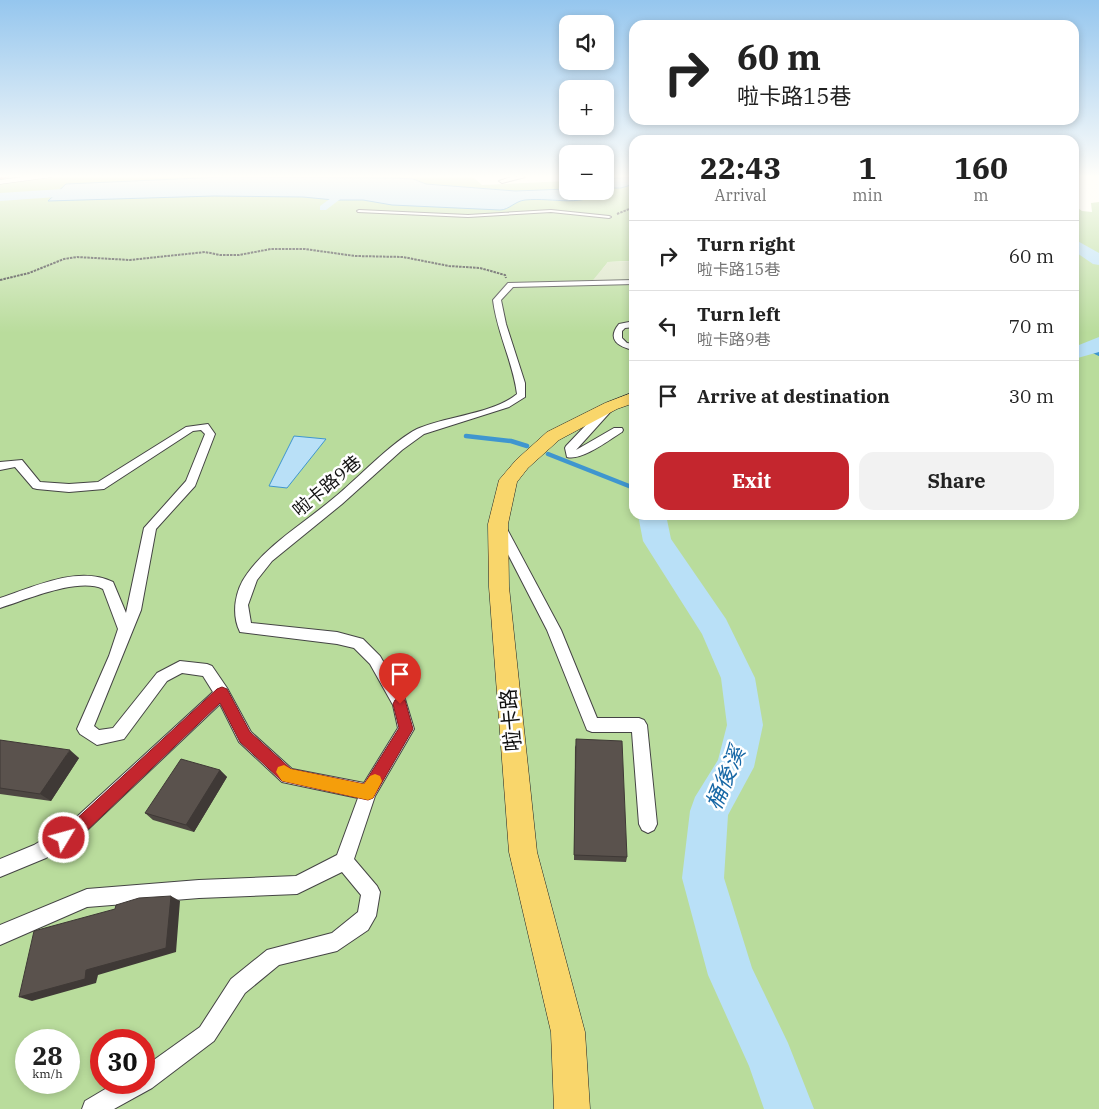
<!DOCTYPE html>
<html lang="en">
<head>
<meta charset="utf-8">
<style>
	:root { --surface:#fff; --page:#f2f2f2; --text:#222; --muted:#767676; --line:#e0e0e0; --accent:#c4262e }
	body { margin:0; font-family:"IBM Plex Serif","Noto Sans TC",serif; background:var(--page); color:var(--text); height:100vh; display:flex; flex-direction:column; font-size:19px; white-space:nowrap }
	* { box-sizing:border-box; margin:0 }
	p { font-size:16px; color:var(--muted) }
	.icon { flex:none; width:28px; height:28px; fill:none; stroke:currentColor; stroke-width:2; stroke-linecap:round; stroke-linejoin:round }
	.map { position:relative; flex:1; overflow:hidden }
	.sheet { position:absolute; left:629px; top:135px; width:450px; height:385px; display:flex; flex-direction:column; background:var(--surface); border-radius:15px; box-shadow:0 2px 8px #0003 }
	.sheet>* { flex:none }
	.top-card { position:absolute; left:629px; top:20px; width:450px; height:105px; border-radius:15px; box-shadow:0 2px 8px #0003; background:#fff; color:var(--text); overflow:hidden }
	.controls { position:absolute; left:559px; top:15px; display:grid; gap:10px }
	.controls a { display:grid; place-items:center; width:55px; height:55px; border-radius:10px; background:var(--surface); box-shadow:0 2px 8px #0003; font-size:25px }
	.speed { position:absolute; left:15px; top:1029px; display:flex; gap:10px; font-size:25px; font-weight:700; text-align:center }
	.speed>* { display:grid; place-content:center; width:65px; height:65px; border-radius:50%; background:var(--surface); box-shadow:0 2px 8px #0003; line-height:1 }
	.speed small { font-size:12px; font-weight:400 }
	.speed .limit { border:8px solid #d22; background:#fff; color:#111 }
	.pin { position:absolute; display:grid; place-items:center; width:42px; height:42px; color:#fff; margin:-51px -21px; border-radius:50% 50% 50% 0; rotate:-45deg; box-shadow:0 0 5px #0007 }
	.pin .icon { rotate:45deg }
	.me { position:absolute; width:55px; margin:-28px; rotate:53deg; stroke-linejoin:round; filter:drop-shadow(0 0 4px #0008) }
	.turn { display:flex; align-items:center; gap:18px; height:105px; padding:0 25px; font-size:22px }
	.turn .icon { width:65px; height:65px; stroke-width:2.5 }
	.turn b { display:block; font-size:35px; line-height:42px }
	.eta { display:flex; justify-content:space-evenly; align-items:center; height:85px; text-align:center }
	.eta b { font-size:30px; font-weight:700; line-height:35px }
	.action { display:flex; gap:10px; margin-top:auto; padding:10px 25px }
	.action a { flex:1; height:58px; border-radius:15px; background:var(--accent); color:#fff; font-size:20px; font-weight:700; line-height:58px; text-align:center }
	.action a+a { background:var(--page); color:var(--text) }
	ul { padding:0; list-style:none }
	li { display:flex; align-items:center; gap:15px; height:70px; padding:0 25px; border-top:1px solid var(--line) }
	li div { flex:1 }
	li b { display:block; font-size:19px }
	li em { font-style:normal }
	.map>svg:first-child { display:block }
	.forest { fill:#b9dc9c; fill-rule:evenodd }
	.cemetery { fill:#d9e3c4 }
	.water { fill:#b9e0f7; stroke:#3f96cf }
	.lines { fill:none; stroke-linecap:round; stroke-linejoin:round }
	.stream-far1 { stroke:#3f96cf; stroke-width:4 }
	.stream { stroke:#3f96cf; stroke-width:4.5 }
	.canal { fill:#b9e0f7; fill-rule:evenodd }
	.river { fill:#b9e0f7; fill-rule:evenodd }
	.service-casing { stroke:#444; stroke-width:2 }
	.minor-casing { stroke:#444; stroke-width:2 }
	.tertiary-casing { stroke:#444; stroke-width:1 }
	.primary-casing { stroke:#222; stroke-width:1 }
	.path { stroke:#333; stroke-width:2; stroke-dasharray:2.5 1; stroke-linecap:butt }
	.service { fill:#fff; fill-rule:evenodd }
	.minor { fill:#fff; fill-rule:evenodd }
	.tertiary { fill:#fff; fill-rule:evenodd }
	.primary { fill:#f9d66b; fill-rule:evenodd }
	.rail { stroke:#c4262e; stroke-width:2 }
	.wall { fill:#4d4742 }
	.shaded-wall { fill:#3f3936 }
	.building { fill:#5a524d; stroke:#3f3936 }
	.route { fill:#c4262e; stroke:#7f191e }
	.slow { fill:#f59e0b }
	.labels { text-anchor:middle; stroke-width:5; stroke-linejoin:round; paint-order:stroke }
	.street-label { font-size:18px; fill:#111; stroke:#fff }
	.near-street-label { font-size:21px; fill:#111; stroke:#fff }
	.near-water-label { font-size:22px; font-style:italic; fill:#1768a6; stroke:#fff }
</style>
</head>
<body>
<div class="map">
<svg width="1099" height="1109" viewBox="0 0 1099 1109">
	<rect width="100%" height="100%" fill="#fffdf5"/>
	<path class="forest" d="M0 177H473L482 185 567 181 568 191H605V177H634V261L608 262 594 280 634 279V515H1074V205L1082 211 1092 212 1091 203 1099 202V1109H0ZM26 1040H69V1082H26ZM101 1040H144V1082H101Z"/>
	<path class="cemetery" d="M634 261V279L593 280 608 262Z"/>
	<path class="water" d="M222 177 393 178 413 179 426 184 515 191 567 189 568 191H605V179L634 177V184L621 188H608C583 209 555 197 525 200 515 201 509 210 500 210L392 205 363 200H334L303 197 214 196 48 201 66 184Z
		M294 436 326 439 287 488 269 486Z"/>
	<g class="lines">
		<path class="stream-far1" d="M1089 349 1099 354"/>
		<path class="stream" d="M466 436 511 441 527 446
			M548 454 634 488"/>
		<path class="canal" d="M349 185 352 186V190L326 210H320V206Z"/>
		<path class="river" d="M94 187 99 188 101 191 99 194 0 201V193Z
			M1074 239 1099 253V265L1093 264 1074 251Z
			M1099 337V352L1074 359V347Z
			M638 515H666L671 539 726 619 755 678 763 725 754 767 728 815 724 878 752 968 788 1043 814 1109H764L749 1066 708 975 682 878 690 811 695 797 718 760 727 725 721 678 702 634 643 541Z"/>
		<defs>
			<path id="service" d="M359 210 468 215 551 210 609 216 611 217 609 218 551 212 468 217 358 212 357 211Z"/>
			<path id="minor" d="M511 177H525L502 183 499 181Z
				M634 280V284L513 287 501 300 506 324 525 383V397L509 407 424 434 402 450 342 504 272 561 257 580 248 605 251 623 337 632 363 639 380 656 405 699 414 729 375 796 354 859 377 886 380 892 376 916 368 930 337 951 279 965 245 993 214 1041 152 1088 114 1109H82L85 1101 117 1082H144V1067L200 1027 231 979 267 950 332 933 358 912 361 895 342 872 297 894 199 898 87 907 0 945V925L87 889 199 880 296 876 337 855 358 798 282 782 239 742 220 704 81 836 46 858 0 877V859L34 845 69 824 213 692 203 676 182 673 167 681 124 739 97 745 80 734 77 729 109 656 118 629 103 589C78 577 26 600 0 608V598C34 587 78 565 113 582L126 613 144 528 186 481 205 434 201 430 193 431 104 489 69 492 37 489 33 488 15 467 0 470V462L22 460 40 482 69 484 98 482 186 427 208 424 215 434 195 486 156 529 141 610 94 726 99 730 113 728 157 673 180 661 207 664 212 666 227 688 251 732 292 769 364 783 398 728 393 705 370 664 354 648 337 644 240 632C231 614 235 590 247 574 269 543 306 522 335 497 357 479 393 441 417 429 446 416 493 414 517 394 513 362 497 333 493 300L508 283Z
				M634 321V327L625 328 622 331V338L627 343 634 344V350C619 347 606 340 619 324Z
				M609 404 613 405V409L576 450 614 428H622L623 430 622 432C609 440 582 461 567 457L565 448 566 446 605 405Z
				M501 525 507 529 561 630 597 718H639L644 720 647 725 657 824 654 830 648 833 642 830 639 824 632 732H592L587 730 547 630 495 529Z"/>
			<path id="tertiary" d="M23 177H52L0 184V180Z"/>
			<path id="primary" d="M634 392V403L617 409 559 440 528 468 517 482 508 524 509 587 537 852 585 1032 590 1109H554L551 1032 509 852 489 587 488 524 499 480 516 460 547 432 605 403Z"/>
		</defs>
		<use href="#service" class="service-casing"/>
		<use href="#minor" class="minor-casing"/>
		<use href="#tertiary" class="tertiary-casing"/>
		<use href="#primary" class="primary-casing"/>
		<path class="path" d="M617 214 634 207
			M0 280 29 273 64 259 77 257 130 260 205 252 220 255H239L271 249H305L355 256 403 257 449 266 480 268 505 275 506 278"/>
		<use href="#service" class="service"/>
		<use href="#minor" class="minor"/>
		<use href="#tertiary" class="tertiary"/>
		<use href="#primary" class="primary"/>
		<path class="rail" d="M0 178 8 177"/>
	</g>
	<path class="wall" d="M0 740 79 758 51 801 0 794Z
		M575 745 627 857 626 862 574 860Z
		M220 770 227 777 194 832 153 820 145 813Z"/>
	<path class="shaded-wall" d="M70 750 79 758 51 801 40 794Z
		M220 770 227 777 194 832 186 825Z
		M171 896 180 901 176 952 98 975 96 983 32 1001 19 997 86 970Z"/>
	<path class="building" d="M576 739 622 741 627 857 574 855Z
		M0 740 70 750 40 794 0 788Z
		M181 759 220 770 186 825 145 813Z
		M171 896 166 948 86 970 85 979 19 997 34 931 115 909 116 905 139 898Z"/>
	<linearGradient id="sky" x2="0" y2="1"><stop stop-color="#95c6ee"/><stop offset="0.53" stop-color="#fffefa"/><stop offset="1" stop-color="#fffefa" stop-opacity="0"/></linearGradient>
	<rect width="1099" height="333" fill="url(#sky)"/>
	<path class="route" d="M222 687 227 689 250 732 291 769 364 784 399 728 393 704 395 700 400 698 405 700 413 729 373 798 368 800 282 781 240 742 220 703 81 836 64 845 58 843 56 838 58 832 70 825 217 689Z"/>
	<path class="slow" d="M284 765 291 769 364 784 370 776 375 774 380 776 382 781 373 798 368 800 282 781 276 772 278 767Z"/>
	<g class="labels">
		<g class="street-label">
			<text transform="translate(327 486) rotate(-40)" y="6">啦卡路9巷</text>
		</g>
		<g class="near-street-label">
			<text transform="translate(511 720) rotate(-95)" y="7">啦卡路</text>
		</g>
		<g class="near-water-label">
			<text transform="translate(725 778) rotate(-67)" y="8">桶後溪</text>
		</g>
	</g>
</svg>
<div class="controls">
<a><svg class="icon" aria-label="sound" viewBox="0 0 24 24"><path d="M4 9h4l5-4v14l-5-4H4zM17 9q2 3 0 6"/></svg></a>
<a>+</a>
<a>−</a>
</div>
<div class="speed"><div>28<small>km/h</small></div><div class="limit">30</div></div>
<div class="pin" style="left:400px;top:704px;background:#d93025"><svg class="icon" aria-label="arrive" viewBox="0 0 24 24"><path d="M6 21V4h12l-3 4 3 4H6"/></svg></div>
<svg class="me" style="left:64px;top:838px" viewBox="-20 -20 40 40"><circle r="17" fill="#c4262e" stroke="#fff" stroke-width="3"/><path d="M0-11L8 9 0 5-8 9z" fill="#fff"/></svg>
<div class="top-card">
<div class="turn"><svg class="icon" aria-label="right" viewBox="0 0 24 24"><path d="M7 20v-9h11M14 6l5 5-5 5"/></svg><div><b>60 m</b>啦卡路15巷</div></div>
</div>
<section class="sheet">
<div class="eta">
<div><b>22:43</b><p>Arrival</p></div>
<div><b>1</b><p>min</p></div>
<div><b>160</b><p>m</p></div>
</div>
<ul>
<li><svg class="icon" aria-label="right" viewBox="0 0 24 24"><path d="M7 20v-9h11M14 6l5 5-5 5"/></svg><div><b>Turn right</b><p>啦卡路15巷</p></div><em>60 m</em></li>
<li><svg class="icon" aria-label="left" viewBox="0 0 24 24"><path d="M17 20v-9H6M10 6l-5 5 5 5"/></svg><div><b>Turn left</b><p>啦卡路9巷</p></div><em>70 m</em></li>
<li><svg class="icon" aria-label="arrive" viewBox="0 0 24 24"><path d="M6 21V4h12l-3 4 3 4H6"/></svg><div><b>Arrive at destination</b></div><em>30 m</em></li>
</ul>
<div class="action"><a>Exit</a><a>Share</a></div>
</section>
</div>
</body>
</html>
